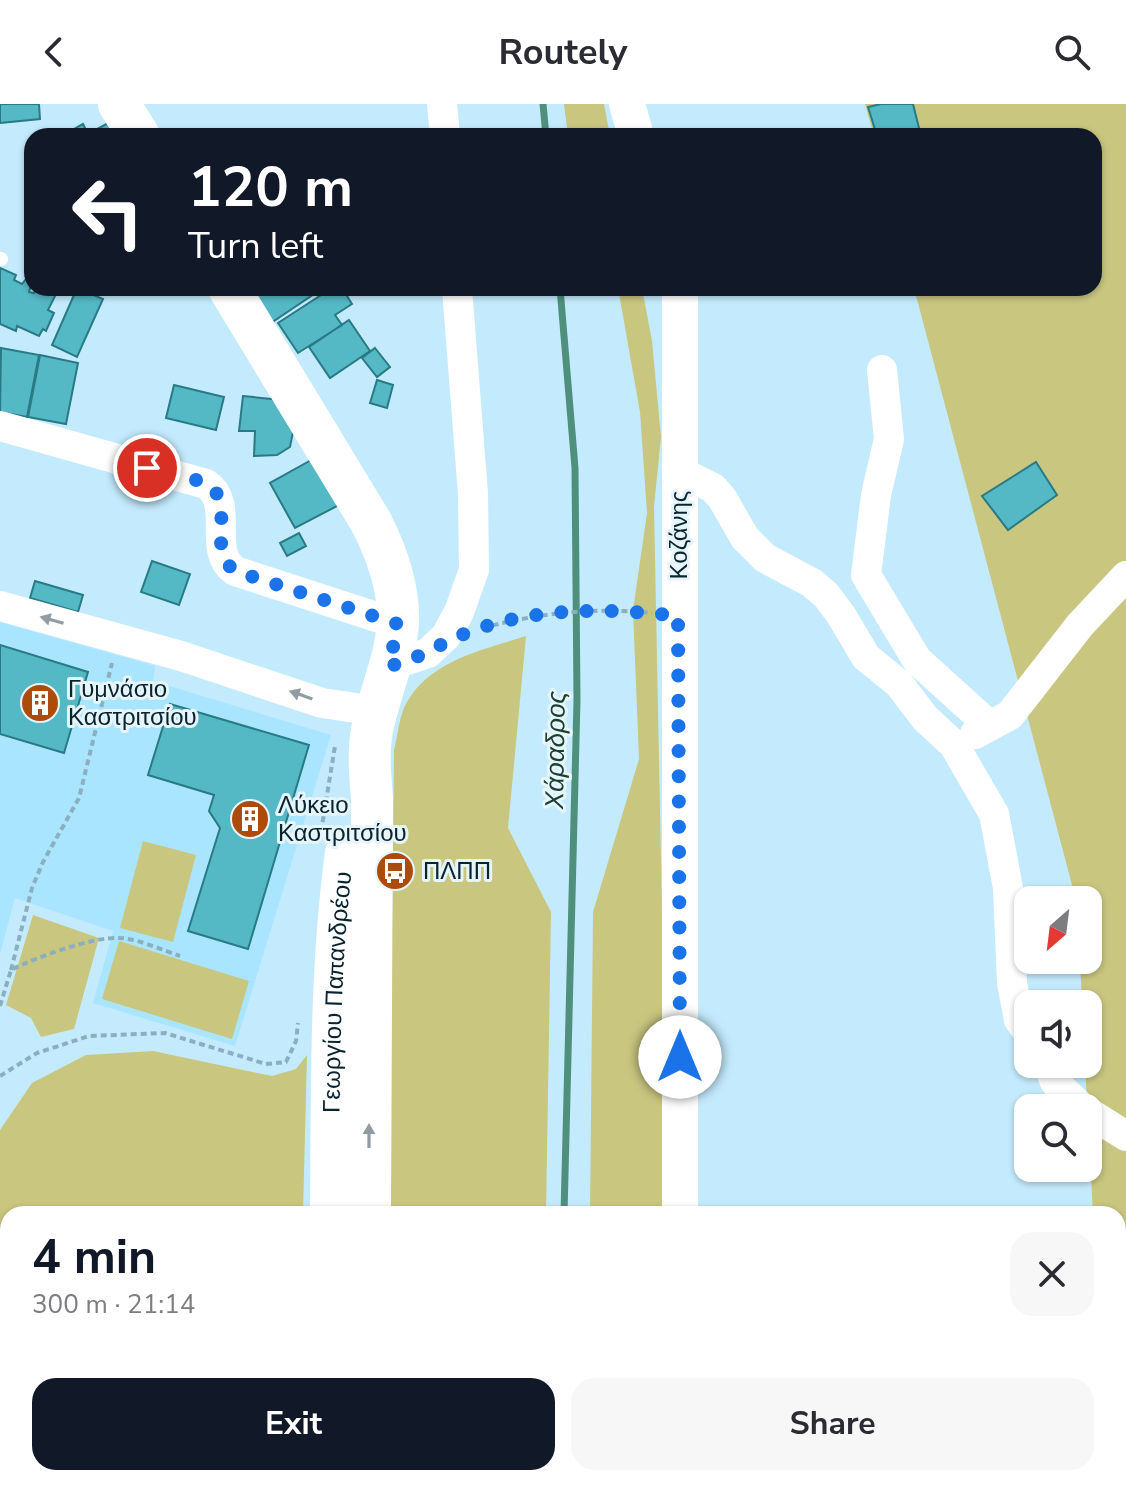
<!DOCTYPE html>
<html lang="en">
<head>
<meta charset="utf-8">
<style>
	:root { --surface:#fff; --page:#f7f7f7; --text:#2b2b33; --muted:#7c7c81; --accent:#111827 }
	body { margin:0; font-family:"Nunito Sans",sans-serif; background:var(--page); color:var(--text); height:100vh; display:flex; flex-direction:column; font-size:30px; white-space:nowrap }
	* { box-sizing:border-box; margin:0 }
	p { font-size:26px; color:var(--muted) }
	.icon { flex:none; width:44px; height:44px; fill:none; stroke:currentColor; stroke-width:2; stroke-linecap:round; stroke-linejoin:round }
	.map { position:relative; flex:1; overflow:hidden }
	.details { position:absolute; left:0px; top:1102px; width:1126px; height:280px; display:flex; flex-direction:column; background:var(--surface); border-radius:24px 24px 0 0; box-shadow:0 2px 6px #0004 }
	.details>* { flex:none }
	.banner { position:absolute; left:24px; top:24px; width:1078px; height:168px; border-radius:24px; box-shadow:0 2px 6px #0004; background:#111827; color:#fff; overflow:hidden }
	.needle { width:52px; rotate:208deg }
	.controls { position:absolute; left:1014px; top:782px; display:grid; gap:16px }
	.controls a { display:grid; place-items:center; width:88px; height:88px; border-radius:16px; background:var(--surface); box-shadow:0 2px 6px #0004; font-size:40px }
	.pin { position:absolute; display:grid; place-items:center; width:68px; height:68px; color:#fff; margin:-34px; border:4px solid #fff; border-radius:50%; box-shadow:0 2px 8px #0007 }
	.me { position:absolute; width:88px; margin:-44px; rotate:0deg; stroke-linejoin:round; filter:drop-shadow(0 0 6px #0008) }
	.turn { display:flex; align-items:center; gap:28px; height:168px; padding:0 32px; font-size:36px }
	.turn .icon { width:104px; height:104px; stroke-width:2.5 }
	.turn b { display:block; font-size:56px; line-height:68px }
	.round { display:grid; place-items:center; flex:none; width:84px; height:84px; border-radius:24px; background:var(--page) }
	.headline { display:flex; align-items:center; justify-content:space-between; height:136px; padding:0 32px }
	h1 { font-size:48px; font-weight:700; line-height:60px; color:var(--accent) }
	.cta { display:flex; gap:16px; margin-top:auto; padding:16px 32px }
	.cta a { flex:1; height:92px; border-radius:24px; background:var(--accent); color:#fff; font-size:32px; font-weight:700; line-height:92px; text-align:center }
	.cta a+a { background:var(--page); color:var(--text) }
	header { display:flex; justify-content:space-between; align-items:center; height:104px; padding:0 32px; background:var(--surface); font-size:36px; font-weight:700 }
	.map>svg:first-child { display:block }
	.built { fill:#a9e5ff }
	.green { fill:#c9c680 }
	.lines { fill:none; stroke-linecap:round; stroke-linejoin:round }
	.stream { stroke:#4f907d; stroke-width:7 }
	.building { fill:#54b8c5; stroke:#287a84; stroke-width:2 }
	.path { stroke:#8bafbf; stroke-width:4; stroke-dasharray:6 4; stroke-linecap:butt }
	.service { stroke:#fff; stroke-width:14 }
	.minor { stroke:#fff; stroke-width:30 }
	.tertiary { stroke:#fff; stroke-width:36 }
	.secondary { stroke:#fff; stroke-width:42 }
	.oneway { fill:#909ca1 }
	.route { stroke:#1a73e8; stroke-width:14; stroke-dasharray:0 25.2 }
	.labels { text-anchor:middle; stroke-width:6; stroke-linejoin:round; paint-order:stroke }
	.street-label { font-size:24px; fill:#08242f; stroke:#e7f4fa }
	.poi-label { font-size:24px; fill:#08242f; stroke:#e7f4fa; text-anchor:start }
	.water-label { font-size:26px; font-style:italic; fill:#1b4032; stroke:#e7f4fa }
</style>
</head>
<body>
<header><svg class="icon" aria-label="back" viewBox="0 0 24 24"><path d="M15 5l-7 7 7 7"/></svg>Routely<svg class="icon" aria-label="search" viewBox="0 0 24 24"><circle cx="10" cy="10" r="6"/><path d="M15 15l6 6"/></svg></header>
<div class="map">
<svg width="1126" height="1382" viewBox="0 0 1126 1382">
	<rect width="100%" height="100%" fill="#c4ebfd"/>
	<path class="built" d="M0 518 155 562 153 577 331 631 235 942 93 899 113 827 15 794 0 850Z"/>
	<path class="green" d="M564 0H604L610 32H568Z
		M865 0H1126V1382H1060L1064 1374H1118V1110H1093L1085 960H1088V900H1082L1080 856H1088V796H1076L914 184H1094V32H874Z
		M618 184H642L652 237 661 333 654 403 668 1110H590L593 808 639 655 633 506 647 409 640 308Z
		M526 532 508 724 551 808 546 1110H389L394 646C398 631 399 611 407 598 431 556 483 546 526 532Z
		M143 737 196 751 173 838 120 824Z
		M33 811 99 834 74 925 41 933 31 914 6 901Z
		M119 837 249 877 232 935 102 895Z
		M153 947 272 972 296 965 307 951 303 1110H8V1213L0 1214V1026L32 979 86 951Z
		M8 1240V1374H302V1382H0V1241Z
		M389 1374H528L527 1382H389Z
		M559 1374H668V1382H557Z"/>
	<g class="lines">
		<path class="stream" d="M543 0 546 32
			M560 184 575 364 577 596 564 1110
			M546 1382 547 1374"/>
	</g>
	<path class="building" d="M0 0H39L40 15 0 19Z
		M881 0H913L921 32H877L868 3Z
		M108 19 115 32H62L83 20 88 30Z
		M0 164 16 171 14 176 22 180 26 175 32 178 29 188 34 189 36 184H59L48 206 54 209 46 227 43 225 39 232 17 222 16 227 0 220Z
		M77 184 103 195 77 253 52 241Z
		M270 184H323L265 223 249 198Z
		M332 184H342L352 200 335 211 342 221 298 249 278 219Z
		M349 216 370 247 330 274 309 243Z
		M1 244 39 251 27 313 0 308Z
		M375 244 390 263 377 273 362 254Z
		M40 251 78 259 66 320 28 313Z
		M377 276 393 281 387 304 370 299Z
		M174 281 224 293 216 326 166 314Z
		M243 292 281 296 294 323 290 343 277 351 254 352 255 327H239Z
		M313 355 339 401 295 424 270 379Z
		M1036 358 1057 391 1008 426 982 392Z
		M299 429 306 442 287 452 280 439Z
		M152 457 190 470 179 501 141 488Z
		M35 477 83 491 78 508 30 494Z
		M0 541 88 568 64 649 0 630Z
		M170 600 309 641 248 845 188 827 220 724 209 707 214 691 148 671Z
		M8 1285V1374H146L147 1382H0V1286Z"/>
	<g class="lines">
		<path class="path" d="M483 524C537 509 596 503 652 509
			M321 728 335 642
			M11 866 32 784 43 758 79 694 112 559
			M0 902 11 866C34 854 94 832 120 834 139 835 162 846 180 852
			M0 972 37 949 89 932 165 929 266 960 286 958 296 937 298 919
			M0 1267 8 1266
			M187 1374 188 1382"/>
		<path class="service" d="M0 155H1"/>
		<path class="minor" d="M442 0 445 32
			M882 266 889 335 876 391 866 471 917 556 990 622
			M0 322 206 380C236 400 206 447 235 467L398 520
			M679 367 713 384 722 394 745 434 765 454 812 479 826 491 841 511 866 553 899 580 925 614 954 641 994 710 1008 784 1012 879 1019 916 1028 928
			M0 502 181 552 322 599 376 607
			M389 562 428 549 446 532 459 508 474 466 473 390 457 184
			M975 630 1010 611 1080 521 1126 472
			M1048 960 1055 978 1082 1004
			M1088 1008 1126 1032"/>
		<path class="tertiary" d="M627 0 636 32
			M680 184V1110
			M0 1228 8 1226
			M681 1382V1374"/>
		<g class="secondary">
			<path d="M119 0 139 32"/>
			<path d="M229 184 371 418C387 449 399 483 398 518 396 555 379 590 372 626 368 649 370 671 372 694L370 1110"/>
			<path id="s1" d="M331 1110C332 990 330 868 346 749"/>
			<path d="M332 1374V1382"/>
			<path d="M369 1382V1374"/>
		</g>
	</g>
	<defs><path id="oneway-solid" d="M-6-.8H1V-3.2L6.5 0L1 3.2V.8H-6Z" transform="scale(2)"/></defs>
	<g class="oneway">
		<use href="#oneway-solid" transform="translate(52 516) rotate(-164)"/>
		<use href="#oneway-solid" transform="translate(301 591) rotate(-161)"/>
		<use href="#oneway-solid" transform="translate(369 1032) rotate(-90)"/>
	</g>
	<g class="lines">
		<path class="route" d="M147 364C163 368 202 374 213 385 233 405 207 447 235 467L398 520 389 562C419 556 441 538 469 528 535 503 610 504 678 512L680 953"/>
	</g>
	<defs>
		<symbol id="building-disc" viewBox="-11 -11 22 22"><circle r="9.5" fill="#ad4b0b" stroke="#e7f4fa"/><path d="M-4-6H4V6H1V3H-1V6H-4ZM-2.5-4.3h1.7v1.8h-1.7ZM.8-4.3h1.7v1.8H.8ZM-2.5-1h1.7V.8h-1.7ZM.8-1h1.7V.8H.8Z" fill="#fff"/></symbol>
		<symbol id="bus-disc" viewBox="-11 -11 22 22"><circle r="9.5" fill="#ad4b0b" stroke="#e7f4fa"/><path d="M-5-6H5V4H4V6H2V4H-2V6H-4V4H-5ZM-3.5-4V0h7V-4ZM-3.5 1.2v1.5H-2V1.2ZM2 1.2v1.5H3.5V1.2Z" fill="#fff"/></symbol>
	</defs>
	<g fill-rule="evenodd">
		<use href="#building-disc" x="18" y="577" width="44" height="44"/>
		<use href="#building-disc" x="228" y="693" width="44" height="44"/>
		<use href="#bus-disc" x="373" y="745" width="44" height="44"/>
	</g>
	<g class="labels">
		<g class="street-label">
			<text transform="translate(679 431) rotate(-90)" y="8">Κοζάνης</text>
			<text dy="8" stroke="none"><textPath href="#s1" startOffset="222">Γεωργίου Παπανδρέου</textPath></text>
		</g>
		<g class="poi-label">
			<text x="68" y="593">Γυμνάσιο<tspan x="68" dy="28">Καστριτσίου</tspan></text>
			<text x="278" y="709">Λύκειο<tspan x="278" dy="28">Καστριτσίου</tspan></text>
			<text x="423" y="775">ΠΛΠΠ</text>
		</g>
		<g class="water-label">
			<text transform="translate(555 646) rotate(-89)" y="9">Χάραδρος</text>
		</g>
	</g>
</svg>
<div class="controls">
<a><svg class="needle" viewBox="-14 -14 28 28"><path d="M0-13l5 13h-10z" fill="#e53935"/><path d="M0 13l5-13h-10z" fill="#7c7c81"/></svg></a>
<a><svg class="icon" aria-label="sound" viewBox="0 0 24 24"><path d="M4 9h4l5-4v14l-5-4H4zM17 9q2 3 0 6"/></svg></a>
<a><svg class="icon" aria-label="search" viewBox="0 0 24 24"><circle cx="10" cy="10" r="6"/><path d="M15 15l6 6"/></svg></a>
</div>
<div class="pin" style="left:147px;top:364px;background:#d93025"><svg class="icon" aria-label="arrive" viewBox="0 0 24 24"><path d="M6 21V4h12l-3 4 3 4H6"/></svg></div>
<svg class="me" style="left:680px;top:953px" viewBox="-20 -20 40 40"><circle r="19" fill="#fff"/><path d="M0-13L10 11 0 6-10 11z" fill="#1a73e8"/></svg>
<div class="banner">
<div class="turn"><svg class="icon" aria-label="left" viewBox="0 0 24 24"><path d="M17 20v-9H6M10 6l-5 5 5 5"/></svg><div><b>120 m</b>Turn left</div></div>
</div>
<section class="details">
<div class="headline"><div><h1>4 min</h1><p>300 m · 21:14</p></div><a class="round"><svg class="icon" aria-label="close" viewBox="0 0 24 24"><path d="M6 6l12 12M18 6L6 18"/></svg></a></div>
<div class="cta"><a>Exit</a><a>Share</a></div>
</section>
</div>
</body>
</html>
